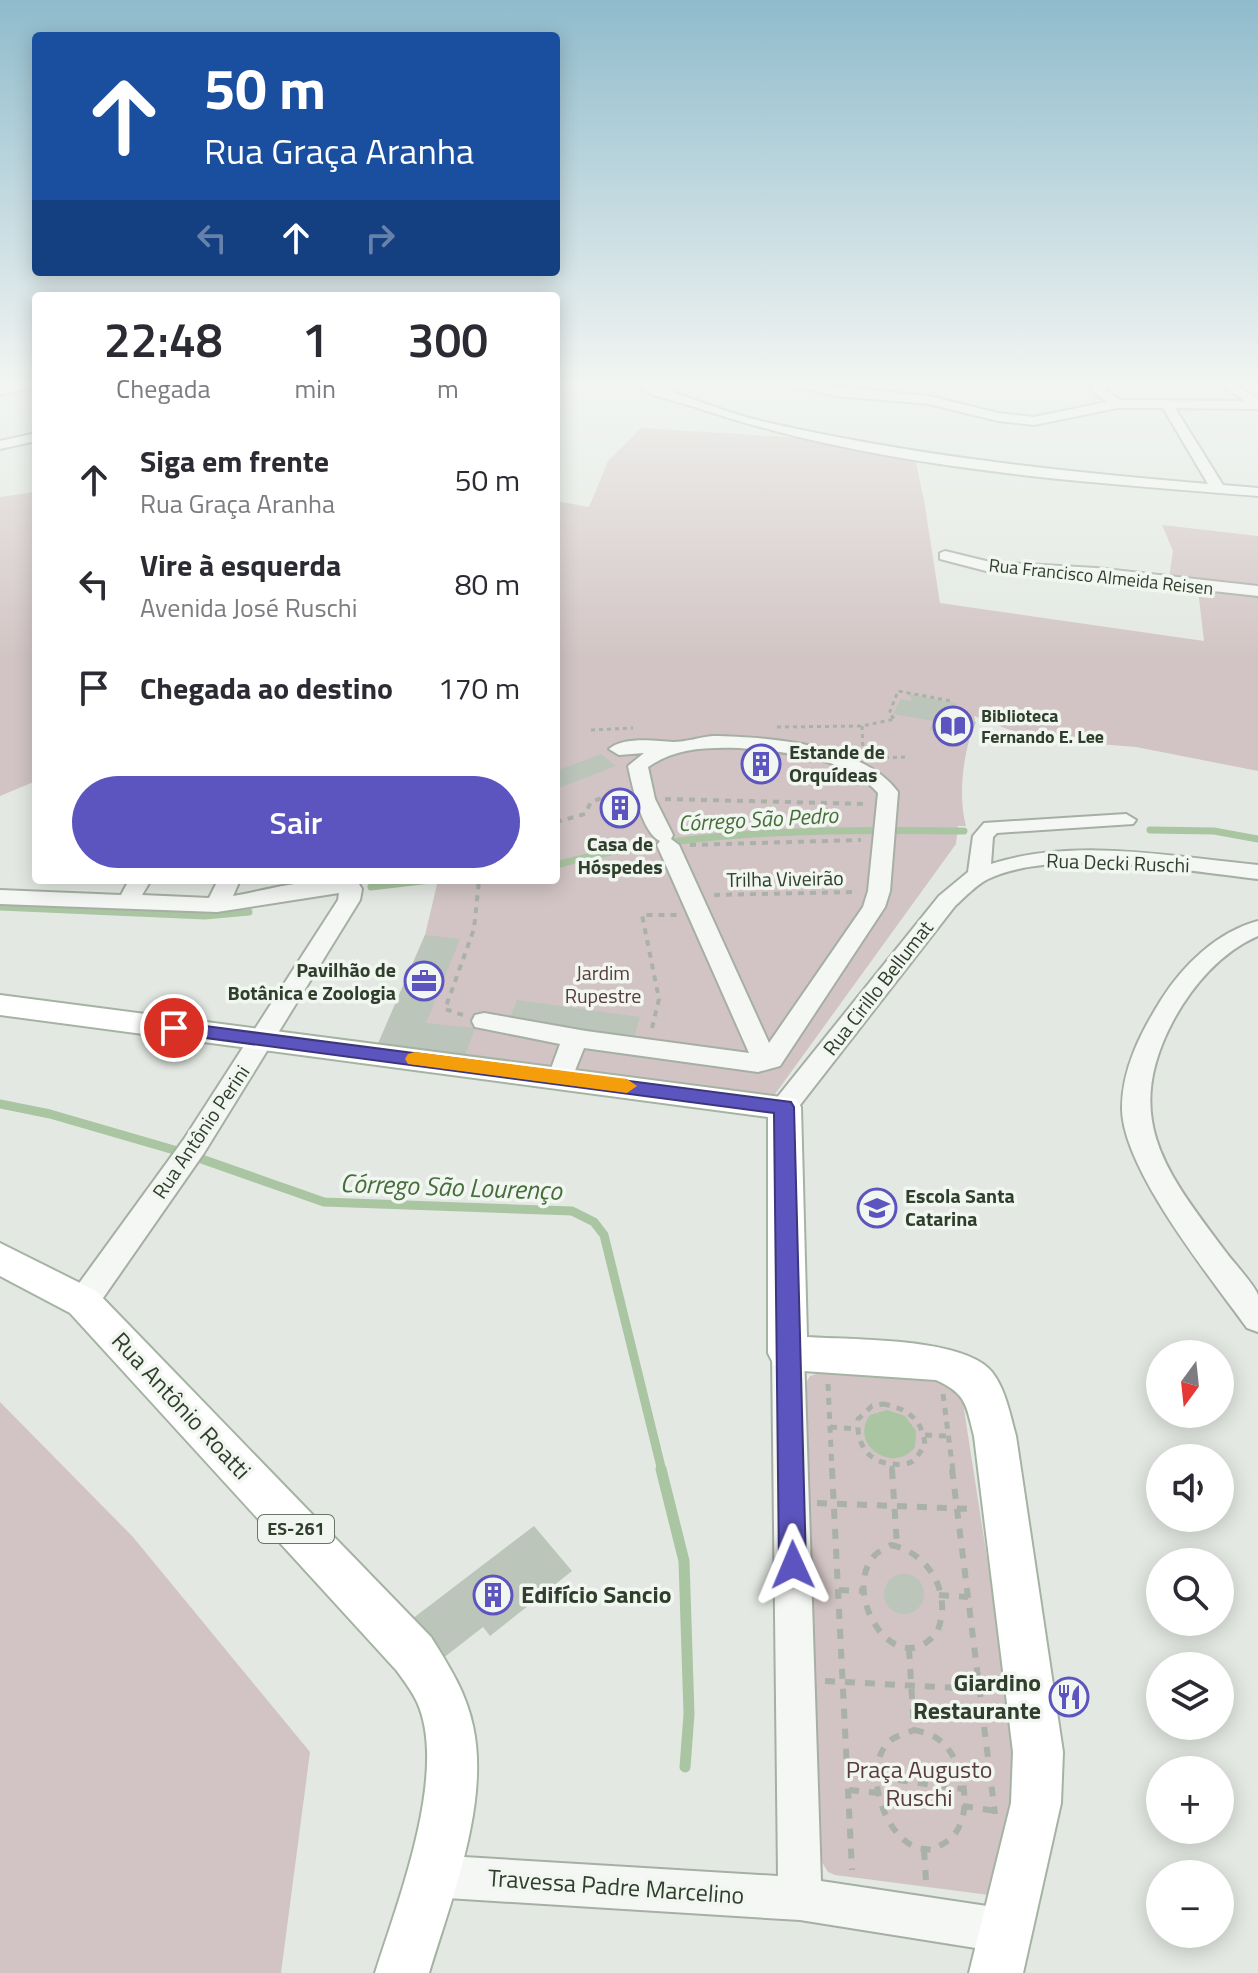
<!DOCTYPE html>
<html lang="pt">
<head>
<meta charset="utf-8">
<style>
	:root { --surface:#fff; --page:#f7f7f7; --text:#2b2b33; --muted:#7c7c81; --accent:#5d55bf }
	body { margin:0; font-family:"Titillium Web",sans-serif; background:var(--page); color:var(--text); height:100vh; display:flex; flex-direction:column; font-size:30px; white-space:nowrap }
	* { box-sizing:border-box; margin:0 }
	p { font-size:26px; color:var(--muted) }
	.icon { flex:none; width:44px; height:44px; fill:none; stroke:currentColor; stroke-width:2; stroke-linecap:round; stroke-linejoin:round }
	.map { position:relative; flex:1; overflow:hidden }
	.details { position:absolute; left:32px; top:292px; width:528px; height:592px; display:flex; flex-direction:column; background:var(--surface); border-radius:8px; box-shadow:0 4px 20px #0003 }
	.details>* { flex:none }
	.hud { position:absolute; left:32px; top:32px; width:528px; height:244px; border-radius:8px; box-shadow:0 4px 20px #0003; background:#1a4fa0; color:#fff; overflow:hidden }
	.needle { width:52px; rotate:195deg }
	.fabs { position:absolute; left:1146px; top:1340px; display:grid; gap:16px }
	.fabs a { display:grid; place-items:center; width:88px; height:88px; border-radius:50%; background:var(--surface); box-shadow:0 4px 20px #0003; font-size:40px }
	.pin { position:absolute; display:grid; place-items:center; width:68px; height:68px; color:#fff; margin:-34px; border:4px solid #fff; border-radius:50%; box-shadow:0 2px 8px #0007 }
	.me { position:absolute; width:88px; margin:-44px; rotate:359deg; stroke-linejoin:round; filter:drop-shadow(0 0 6px #0008) }
	.turn { display:flex; align-items:center; gap:28px; height:168px; padding:0 40px; font-size:36px }
	.turn .icon { width:104px; height:104px; stroke-width:2.5 }
	.turn b { display:block; font-size:56px; line-height:68px }
	.lanes { display:flex; align-items:center; height:76px; padding:0 40px; background:#0003; justify-content:center; gap:40px; direction:ltr }
	.lanes .off { opacity:.35 }
	.eta { display:flex; justify-content:space-evenly; align-items:center; height:136px; text-align:center }
	.eta b { font-size:48px; font-weight:600; line-height:56px }
	.action { display:flex; gap:16px; margin-top:auto; padding:16px 40px }
	.action a { flex:1; height:92px; border-radius:48px; background:var(--accent); color:#fff; font-size:32px; font-weight:600; line-height:92px; text-align:center }
	ul { padding:0; list-style:none }
	li { display:flex; align-items:center; gap:24px; height:104px; padding:0 40px }
	li div { flex:1 }
	li b { display:block; font-size:30px }
	li em { font-style:normal }
	.map>svg:first-child { display:block }
	.green { fill:#d2c4c4 }
	.water { fill:#aac5a1 }
	.lines { fill:none; stroke-linecap:round; stroke-linejoin:round }
	.stream-far2 { stroke:#aac5a1; stroke-width:7 }
	.stream-far1 { stroke:#aac5a1; stroke-width:9 }
	.stream { stroke:#aac5a1; stroke-width:11 }
	.building { fill:#bbc5ba }
	.minor-casing { stroke:#a6afa4; stroke-width:4 }
	.major-casing { stroke:#a5b3a3; stroke-width:4 }
	.path-far3 { stroke:#aab1a8; stroke-width:3; stroke-dasharray:4 4; stroke-linecap:butt }
	.path-far2 { stroke:#aab1a8; stroke-width:4; stroke-dasharray:6 6; stroke-linecap:butt }
	.path-far1 { stroke:#aab1a8; stroke-width:5; stroke-dasharray:7 7; stroke-linecap:butt }
	.path { stroke:#aab1a8; stroke-width:6; stroke-dasharray:10 10; stroke-linecap:butt }
	.minor { fill:#f5f7f4; fill-rule:evenodd }
	.major { fill:#fff; fill-rule:evenodd }
	.route { fill:#5d55bf; stroke:#3c377c; stroke-width:2 }
	.slow { fill:#f59e0b }
	.labels { text-anchor:middle; stroke-width:7; stroke-linejoin:round; paint-order:stroke }
	.far-street-label { font-size:18px; fill:#2f3f2c; stroke:#f2f6f1 }
	.far-poi-label { font-size:18px; font-weight:bold; fill:#2f3f2c; stroke:#f2f6f1; text-anchor:start }
	.shield { fill:#f2f6f1; stroke:#6a7667; stroke-width:2 }
	.shield-label { font-size:18px; font-weight:bold; fill:#2f3f2c }
	.poi-label { font-size:20px; font-weight:bold; fill:#2f3f2c; stroke:#f2f6f1; text-anchor:start }
	.street-label { font-size:20px; fill:#2f3f2c; stroke:#f2f6f1 }
	.park-label { font-size:20px; fill:#593c3b; stroke:#f2f6f1 }
	.water-label { font-size:22px; font-style:italic; fill:#466e3b; stroke:#f2f6f1 }
	.near-street-label { font-size:24px; fill:#2f3f2c; stroke:#f2f6f1 }
	.near-poi-label { font-size:24px; font-weight:bold; fill:#2f3f2c; stroke:#f2f6f1; text-anchor:start }
	.near-park-label { font-size:24px; fill:#593c3b; stroke:#f2f6f1 }
	.near-water-label { font-size:26px; font-style:italic; fill:#466e3b; stroke:#f2f6f1 }
</style>
</head>
<body>
<div class="map">
<svg width="1258" height="1973" viewBox="0 0 1258 1973">
	<rect width="100%" height="100%" fill="#e3e9e2"/>
	<path class="green" d="M641 428 835 440 914 454 924 500 940 603 1204 641 1198 590 1177 585 1169 578 1173 551 1162 525 1258 536V771L1136 747 1033 739 974 716C977 726 971 731 969 741 962 767 959 800 966 826H958L956 844 773 1097 377 1046 425 935 438 880H556V501L589 507 608 461Z
		M36 492V781L0 796V497Z
		M819 1373 947 1380 961 1390 1021 1777 989 1895 835 1875 828 1872 820 1859 806 1383 810 1376Z
		M0 1402 133 1537 310 1752 281 1973H0Z"/>
	<path class="water" d="M887 1410 905 1416 916 1431 915 1447C894 1475 848 1445 870 1415Z"/>
	<g class="lines">
		<path class="stream-far2" d="M1150 830 1214 831 1258 839
			M556 865C691 828 826 830 964 831
			M371 887 430 880
			M0 907 205 916 249 912"/>
		<path class="stream-far1" d="M0 1104 50 1114 181 1152
			M193 1156 324 1202 572 1211 594 1222 604 1235 662 1471"/>
		<path class="stream" d="M661 1469 684 1561 689 1714 685 1767"/>
	</g>
	<path class="building" d="M909 694 956 703 957 718 976 722 970 737 929 730 934 721 893 714 901 699 912 701Z
		M601 754 616 766 556 789V771Z
		M770 757 775 770H752L747 758Z
		M632 795 640 813 606 817 600 804 612 802 610 798Z
		M425 935 460 939 426 1023 475 1028 465 1056 377 1046Z
		M517 1000 640 1017 634 1038 509 1020Z
		M534 1526 572 1571 490 1636 483 1627 442 1659 412 1619Z
		M884 1594a20 20 0 1 1 40 0a20 20 0 1 1-40 0Z"/>
	<g class="lines">
		<defs>
			<path id="minor" d="M19 383H36V386L0 395V387Z
				M630 383H647C689 397 731 415 774 424 917 456 1063 472 1208 484L1163 408H1117L1034 425 998 421 929 404 837 396 775 383H802L929 396 998 413 1034 417 1107 402 1091 390 1096 383H1108L1104 389 1120 400 1245 401 1218 383H1232L1258 399V409L1175 408 1223 485 1258 488V496C1074 481 881 469 704 410 682 402 649 397 630 383Z
				M36 433V441L0 449V441Z
				M945 551 990 562 1096 568 1258 586V596L1096 578 990 572 940 559V553Z
				M713 736C769 737 863 744 898 792L890 891 885 907 780 1066 758 1072 584 1048 570 1083 561 1086 552 1083 548 1077 560 1044 475 1027 472 1021 475 1015 484 1013 586 1031 749 1053 657 845 660 841C642 833 632 785 628 766L644 753 619 755 609 749C623 736 657 741 673 742 686 742 701 737 713 736ZM739 748C785 752 845 756 878 793L868 891 863 907 769 1043 679 845 671 839 673 835 655 799 648 767C675 748 706 747 739 748Z
				M1126 814 1136 820 1133 824 997 833 993 837 991 864C1075 837 1172 857 1258 865V879C1184 871 1057 847 988 879 976 885 965 897 955 906L793 1114 784 1117 775 1114 771 1107 775 1100 939 896 968 872 973 836 984 823Z
				M129 880H151L142 895 209 898 218 880H240L233 896C273 889 318 874 359 884L362 889 360 900 204 1153 94 1311 83 1315 72 1311 68 1302 72 1293 184 1139 338 900 339 893 217 912 0 904V890L121 895Z
				M1258 921V936C1221 952 1192 986 1173 1021 1121 1119 1167 1173 1225 1251 1233 1262 1254 1284 1258 1295 1258 1305 1258 1322 1258 1332L1247 1328C1211 1278 1122 1169 1122 1108 1122 1069 1141 1032 1161 1000 1183 965 1217 932 1258 921Z
				M788 1340 799 1343 804 1353 821 1881 1007 1909 1022 1916 1029 1931 1022 1946 1007 1953 800 1920 431 1897 416 1891 410 1876 416 1861 431 1855 778 1876 772 1353 777 1343Z"/>
			<path id="major" d="M0 995 796 1099 801 1107 807 1337C851 1340 964 1337 992 1372 1006 1390 1010 1415 1016 1436L1063 1752 1061 1803 1023 1973H969L1011 1803 1013 1752 974 1436C966 1405 967 1394 936 1380L788 1370 774 1365 768 1353V1117L0 1015Z
				M0 1243 96 1291 431 1637C449 1666 466 1692 473 1726 490 1803 451 1900 429 1973H375C397 1903 449 1772 417 1702 412 1691 404 1681 397 1671L70 1313 0 1276Z"/>
		</defs>
		<use href="#minor" class="minor-casing"/>
		<use href="#major" class="major-casing"/>
		<path class="path-far3" d="M862 726 863 751
			M777 727 862 726 895 719 889 714 898 691 951 701
			M591 730 633 728
			M877 758 907 757"/>
		<path class="path-far2" d="M665 799 868 804
			M556 822 585 814 591 802 623 790
			M690 845 861 840
			M714 895 857 892
			M463 1015 445 1009 474 929 479 880
			M652 1028 659 999 642 915H678"/>
		<path class="path-far1" d="M828 1384 832 1471
			M943 1394 953 1471
			M883 1404C907 1408 923 1420 925 1445 922 1449 917 1458 913 1461 909 1464 899 1465 894 1464 867 1463 856 1443 858 1419L872 1406Z
			M830 1427 856 1429
			M925 1435 947 1436
			M892 1466V1471"/>
		<path class="path" d="M832 1469 852 1870
			M892 1469 897 1546
			M952 1469 995 1814
			M817 1503 972 1509
			M891 1545C930 1553 953 1595 937 1632 896 1685 839 1593 875 1555 879 1551 886 1548 891 1545Z
			M839 1590 864 1591
			M939 1595 968 1597
			M909 1649 914 1730
			M825 1681 996 1690
			M914 1730C924 1732 935 1735 943 1743 964 1763 974 1813 953 1836 948 1842 939 1846 932 1850 926 1849 918 1849 913 1846 882 1831 861 1765 891 1740 896 1736 907 1733 914 1730Z
			M898 1780 962 1789
			M849 1790 878 1793
			M963 1806 996 1811
			M924 1850 926 1880"/>
		<use href="#minor" class="minor"/>
		<use href="#major" class="major"/>
	</g>
	<linearGradient id="sky" x2="0" y2="1"><stop stop-color="#8fbbcc"/><stop offset="0.58" stop-color="#f2f5f2"/><stop offset="1" stop-color="#f2f5f2" stop-opacity="0"/></linearGradient>
	<rect width="1258" height="659" fill="url(#sky)"/>
	<path class="route" d="M174 1022 791 1102 794 1107 806 1565 802 1574 793 1578 783 1574 779 1565 774 1113 168 1033 165 1028Z"/>
	<path class="slow" d="M415 1052 627 1079 637 1086 627 1093 408 1064 405 1059 408 1054Z"/>
	<defs>
		<symbol id="library-ring" viewBox="-11 -11 22 22"><circle r="9.5" fill="#f2f6f1" stroke="#5d55bf" stroke-width="1.5"/><path d="M-6-4Q-3-5.5-.7-3.5V5Q-3 3-6 4ZM6-4Q3-5.5 .7-3.5V5Q3 3 6 4Z" fill="#5d55bf"/></symbol>
		<symbol id="building-ring" viewBox="-11 -11 22 22"><circle r="9.5" fill="#f2f6f1" stroke="#5d55bf" stroke-width="1.5"/><path d="M-4-6H4V6H1V3H-1V6H-4ZM-2.5-4.3h1.7v1.8h-1.7ZM.8-4.3h1.7v1.8H.8ZM-2.5-1h1.7V.8h-1.7ZM.8-1h1.7V.8H.8Z" fill="#5d55bf"/></symbol>
		<symbol id="office-ring" viewBox="-11 -11 22 22"><circle r="9.5" fill="#f2f6f1" stroke="#5d55bf" stroke-width="1.5"/><path d="M-6-3h4V-5.5h4V-3h4V5H-6ZM-1-4.5V-3h2v-1.5ZM-6 0V1H6V0Z" fill="#5d55bf"/></symbol>
		<symbol id="school-ring" viewBox="-11 -11 22 22"><circle r="9.5" fill="#f2f6f1" stroke="#5d55bf" stroke-width="1.5"/><path d="M0-5L7-2L0 1L-7-2ZM-4 1L0 2.5L4 1V4Q0 6-4 4Z" fill="#5d55bf"/></symbol>
		<symbol id="restaurant-ring" viewBox="-11 -11 22 22"><circle r="9.5" fill="#f2f6f1" stroke="#5d55bf" stroke-width="1.5"/><path d="M-5-6h1v4h1v-4h1v4h1v-4h1v5L-1.5 .5V6h-2V.5L-5-1ZM5-6V6H3V1.5H1.5Q1.5-4 5-6Z" fill="#5d55bf"/></symbol>
	</defs>
	<g fill-rule="evenodd">
		<use href="#library-ring" x="931" y="704" width="44" height="44"/>
		<use href="#building-ring" x="739" y="742" width="44" height="44"/>
		<use href="#building-ring" x="598" y="786" width="44" height="44"/>
		<use href="#office-ring" x="402" y="959" width="44" height="44"/>
		<use href="#school-ring" x="855" y="1186" width="44" height="44"/>
		<use href="#building-ring" x="471" y="1573" width="44" height="44"/>
		<use href="#restaurant-ring" x="1047" y="1675" width="44" height="44"/>
	</g>
	<g class="labels">
		<g class="far-street-label">
			<text transform="translate(1101 577) rotate(6)" y="6">Rua Francisco Almeida Reisen</text>
		</g>
		<g class="far-poi-label">
			<text x="981" y="722">Biblioteca<tspan x="981" dy="21">Fernando E. Lee</tspan></text>
		</g>
		<rect class="shield" x="258" y="1515" width="76" height="28" rx="6"/>
		<g class="shield-label">
			<text x="296" y="1535">ES-261</text>
		</g>
		<g class="poi-label">
			<text x="789" y="759">Estande de<tspan x="789" dy="23">Orquídeas</tspan></text>
			<text x="620" y="851" text-anchor="middle">Casa de<tspan x="620" dy="23">Hóspedes</tspan></text>
			<text x="396" y="977" text-anchor="end">Pavilhão de<tspan x="396" dy="23">Botânica e Zoologia</tspan></text>
			<text x="905" y="1203">Escola Santa<tspan x="905" dy="23">Catarina</tspan></text>
		</g>
		<g class="street-label">
			<text transform="translate(1118 863) rotate(2)" y="7">Rua Decki Ruschi</text>
			<text transform="translate(785 879) rotate(-1)" y="7">Trilha Viveirão</text>
			<text transform="translate(878 988) rotate(-52)" y="7">Rua Cirillo Bellumat</text>
			<text transform="translate(201 1132) rotate(-56)" y="7">Rua Antônio Perini</text>
		</g>
		<g class="park-label">
			<text x="603" y="980">Jardim<tspan x="603" dy="23">Rupestre</tspan></text>
		</g>
		<g class="water-label">
			<text transform="translate(758 819) rotate(-3)" y="8">Córrego São Pedro</text>
		</g>
		<g class="near-street-label">
			<text transform="translate(181 1406) rotate(47)" y="8">Rua Antônio Roatti</text>
			<text transform="translate(616 1887) rotate(4)" y="8">Travessa Padre Marcelino</text>
		</g>
		<g class="near-poi-label">
			<text x="521" y="1603">Edifício Sancio</text>
			<text x="1041" y="1691" text-anchor="end">Giardino<tspan x="1041" dy="28">Restaurante</tspan></text>
		</g>
		<g class="near-park-label">
			<text x="919" y="1778">Praça Augusto<tspan x="919" dy="28">Ruschi</tspan></text>
		</g>
		<g class="near-water-label">
			<text transform="translate(451 1187) rotate(2)" y="9">Córrego São Lourenço</text>
		</g>
	</g>
</svg>
<div class="fabs">
<a><svg class="needle" viewBox="-14 -14 28 28"><path d="M0-13l5 13h-10z" fill="#e53935"/><path d="M0 13l5-13h-10z" fill="#7c7c81"/></svg></a>
<a><svg class="icon" aria-label="sound" viewBox="0 0 24 24"><path d="M4 9h4l5-4v14l-5-4H4zM17 9q2 3 0 6"/></svg></a>
<a><svg class="icon" aria-label="search" viewBox="0 0 24 24"><circle cx="10" cy="10" r="6"/><path d="M15 15l6 6"/></svg></a>
<a><svg class="icon" aria-label="layers" viewBox="0 0 24 24"><path d="M12 4l9 5-9 5-9-5zM3 14l9 5 9-5"/></svg></a>
<a>+</a>
<a>−</a>
</div>
<div class="pin" style="left:174px;top:1028px;background:#d93025"><svg class="icon" aria-label="arrive" viewBox="0 0 24 24"><path d="M6 21V4h12l-3 4 3 4H6"/></svg></div>
<svg class="me" style="left:793px;top:1565px" viewBox="-20 -20 40 40"><path d="M0-17L14 15 0 8-14 15z" fill="#5d55bf" stroke="#fff" stroke-width="4"/></svg>
<div class="hud">
<div class="turn"><svg class="icon" aria-label="ahead" viewBox="0 0 24 24"><path d="M12 20V5M6 11l6-6 6 6"/></svg><div><b>50 m</b>Rua Graça Aranha</div></div>
<div class="lanes"><svg class="icon off" aria-label="left" viewBox="0 0 24 24"><path d="M17 20v-9H6M10 6l-5 5 5 5"/></svg><svg class="icon" aria-label="ahead" viewBox="0 0 24 24"><path d="M12 20V5M6 11l6-6 6 6"/></svg><svg class="icon off" aria-label="right" viewBox="0 0 24 24"><path d="M7 20v-9h11M14 6l5 5-5 5"/></svg></div>
</div>
<section class="details">
<div class="eta">
<div><b>22:48</b><p>Chegada</p></div>
<div><b>1</b><p>min</p></div>
<div><b>300</b><p>m</p></div>
</div>
<ul>
<li><svg class="icon" aria-label="ahead" viewBox="0 0 24 24"><path d="M12 20V5M6 11l6-6 6 6"/></svg><div><b>Siga em frente</b><p>Rua Graça Aranha</p></div><em>50 m</em></li>
<li><svg class="icon" aria-label="left" viewBox="0 0 24 24"><path d="M17 20v-9H6M10 6l-5 5 5 5"/></svg><div><b>Vire à esquerda</b><p>Avenida José Ruschi</p></div><em>80 m</em></li>
<li><svg class="icon" aria-label="arrive" viewBox="0 0 24 24"><path d="M6 21V4h12l-3 4 3 4H6"/></svg><div><b>Chegada ao destino</b></div><em>170 m</em></li>
</ul>
<div class="action"><a>Sair</a></div>
</section>
</div>
</body>
</html>
